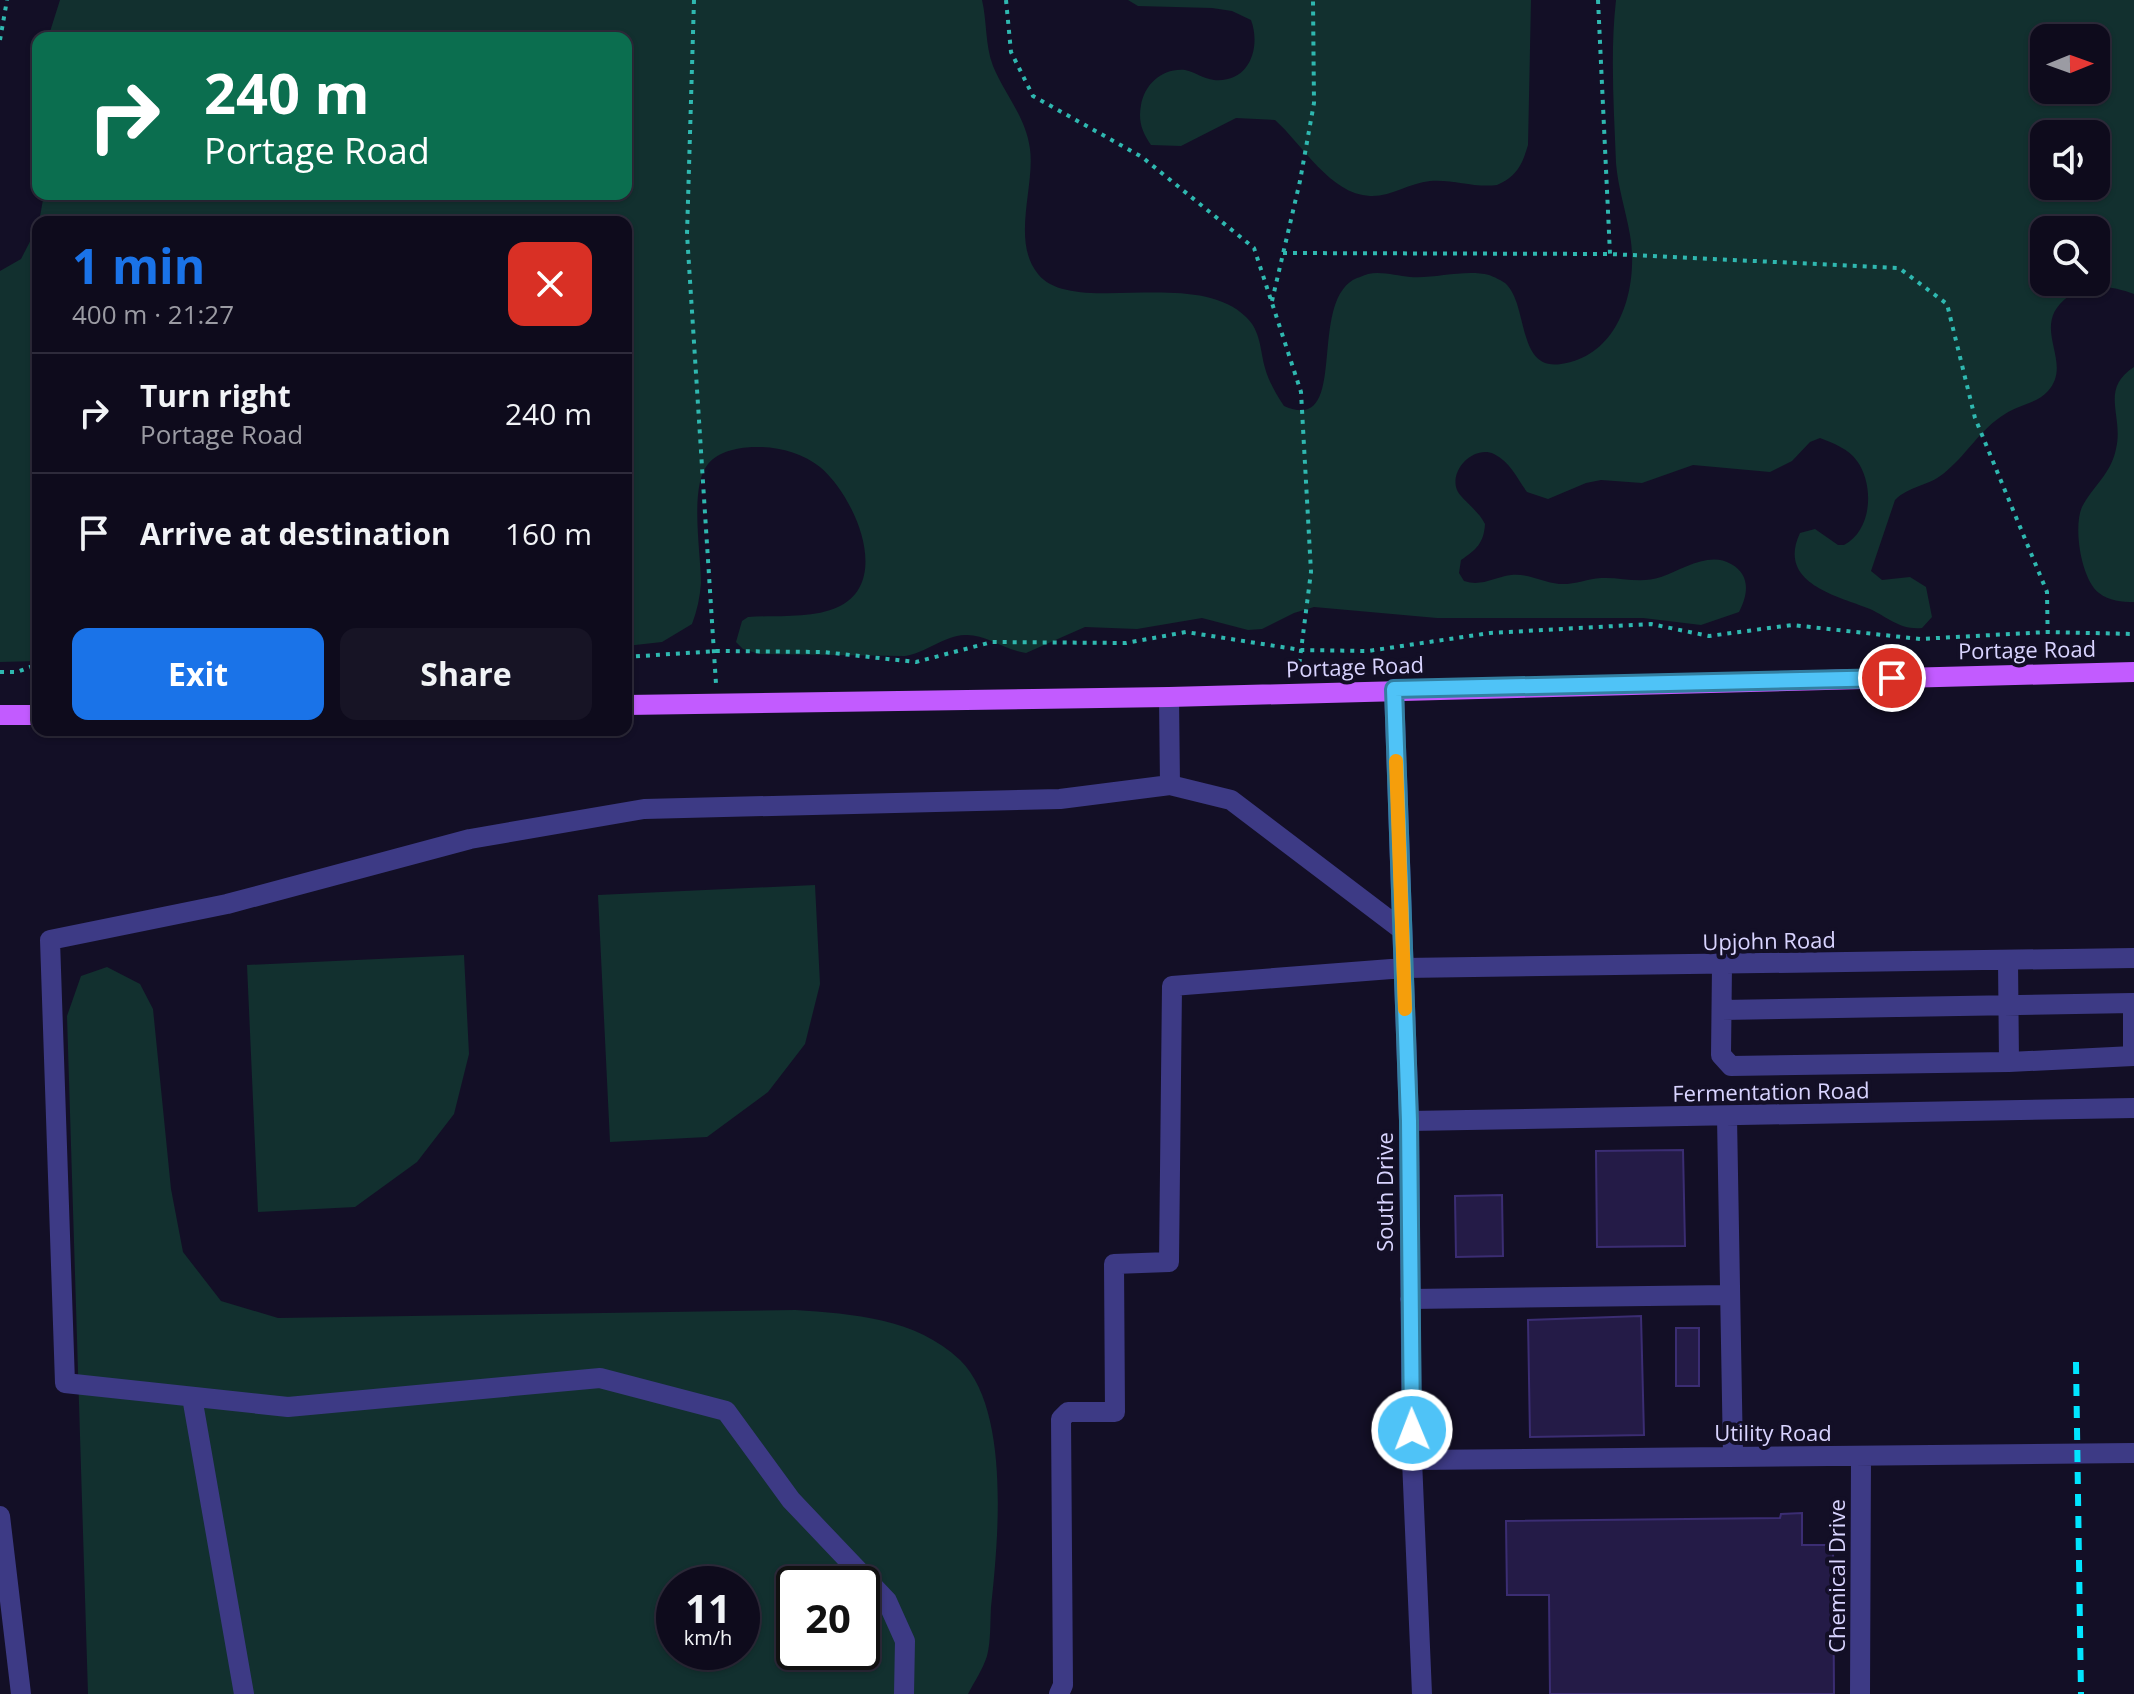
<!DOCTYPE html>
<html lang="en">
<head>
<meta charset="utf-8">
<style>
	:root { --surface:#0e0b1c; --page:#171425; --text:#f1f3f6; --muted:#9b9ba3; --line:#2e2b3b; --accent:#1a73e8 }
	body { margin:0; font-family:"Open Sans",sans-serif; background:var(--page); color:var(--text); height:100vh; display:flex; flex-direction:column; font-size:30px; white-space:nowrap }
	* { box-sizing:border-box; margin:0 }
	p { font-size:26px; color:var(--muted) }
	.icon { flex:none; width:44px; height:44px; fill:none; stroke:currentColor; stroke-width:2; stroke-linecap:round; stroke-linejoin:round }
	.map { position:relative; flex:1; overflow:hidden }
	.panel { position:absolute; left:32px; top:216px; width:600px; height:520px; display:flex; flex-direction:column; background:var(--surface); border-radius:16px; box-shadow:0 2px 6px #0004,0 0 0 2px var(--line) }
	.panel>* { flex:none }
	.guide { position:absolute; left:32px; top:32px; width:600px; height:168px; border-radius:16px; box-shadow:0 2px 6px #0004,0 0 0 2px var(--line); background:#0b6e4f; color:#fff; overflow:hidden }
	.needle { width:52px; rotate:89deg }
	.tools { position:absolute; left:2030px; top:24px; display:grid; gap:16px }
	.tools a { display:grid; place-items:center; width:80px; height:80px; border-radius:16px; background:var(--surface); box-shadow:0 2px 6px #0004,0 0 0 2px var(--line); font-size:40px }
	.speed { position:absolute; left:656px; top:1566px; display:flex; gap:16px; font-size:40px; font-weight:700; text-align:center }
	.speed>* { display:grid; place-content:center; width:104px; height:104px; border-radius:50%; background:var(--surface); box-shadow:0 2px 6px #0004,0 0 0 2px var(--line); line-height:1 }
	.speed small { font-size:20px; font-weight:400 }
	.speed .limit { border:4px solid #111; border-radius:12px; background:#fff; color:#111 }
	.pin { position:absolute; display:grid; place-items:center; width:68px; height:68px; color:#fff; margin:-34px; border:4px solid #fff; border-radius:50%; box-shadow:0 2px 8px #0007 }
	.me { position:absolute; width:88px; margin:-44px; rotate:359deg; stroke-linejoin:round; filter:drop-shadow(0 0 6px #0008) }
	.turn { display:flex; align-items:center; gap:28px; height:168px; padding:0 40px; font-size:36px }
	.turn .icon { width:104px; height:104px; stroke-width:2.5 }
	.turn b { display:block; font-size:56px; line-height:68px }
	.round { display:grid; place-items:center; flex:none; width:84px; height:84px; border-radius:16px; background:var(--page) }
	.head { display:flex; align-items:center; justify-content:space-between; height:136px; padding:0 40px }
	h1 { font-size:48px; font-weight:700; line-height:60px; color:var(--accent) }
	.button { display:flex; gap:16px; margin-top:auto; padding:16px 40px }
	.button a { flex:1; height:92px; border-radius:16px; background:var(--accent); color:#fff; font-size:32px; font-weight:700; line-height:92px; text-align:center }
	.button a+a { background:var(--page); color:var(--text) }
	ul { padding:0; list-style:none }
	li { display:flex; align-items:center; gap:24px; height:120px; padding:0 40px; border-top:2px solid var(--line) }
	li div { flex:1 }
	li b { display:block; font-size:30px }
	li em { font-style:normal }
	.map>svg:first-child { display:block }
	.green { fill:#12302f; fill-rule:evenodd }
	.building { fill:#241b47; stroke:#3b2d73; stroke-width:2 }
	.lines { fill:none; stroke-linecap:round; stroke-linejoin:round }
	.path { stroke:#2fb8b0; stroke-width:4; stroke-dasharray:4 6; stroke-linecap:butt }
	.minor { stroke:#3d3a85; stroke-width:20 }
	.major { stroke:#c25bff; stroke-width:20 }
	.rail { stroke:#00e5ff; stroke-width:6; stroke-dasharray:12 10; stroke-linecap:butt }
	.route-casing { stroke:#337fa1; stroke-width:20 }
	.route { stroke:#4fc3f7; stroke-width:14 }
	.slow { stroke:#f59e0b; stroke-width:14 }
	.labels { text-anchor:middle; stroke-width:8; stroke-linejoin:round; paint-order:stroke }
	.street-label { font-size:22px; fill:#d9d4ff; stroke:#130f26 }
</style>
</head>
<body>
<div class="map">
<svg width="2134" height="1694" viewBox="0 0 2134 1694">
	<rect width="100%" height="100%" fill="#130f26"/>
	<path class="green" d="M60 0H982C987 21 985 45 993 66 1005 95 1026 117 1030 149 1035 187 1011 241 1038 274 1072 317 1195 267 1246 317 1261 331 1260 350 1265 368 1269 382 1276 394 1284 406 1352 436 1305 300 1357 278 1358 278 1367 274 1368 274 1382 271 1397 276 1410 277 1435 279 1464 269 1489 275 1494 277 1501 280 1505 283 1529 304 1516 371 1561 364 1620 356 1639 287 1630 235 1626 211 1618 188 1616 163 1614 110 1610 53 1616 0H2134V294C2112 286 2090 282 2069 296 2027 326 2075 361 2048 391 2038 403 2018 405 2005 414 1980 429 1966 456 1943 474 1928 486 1909 486 1895 500L1871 571 1882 580 1910 577 1926 587 1932 617 1922 628C1900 630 1889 618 1870 609 1839 596 1776 584 1800 533L1815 529 1838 545H1844C1873 530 1874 484 1857 461 1849 449 1833 443 1820 438L1810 442 1792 461 1770 472 1693 465 1642 483 1601 480 1586 483 1548 499 1527 492C1517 478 1510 462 1494 454 1474 445 1449 470 1457 490 1460 498 1479 511 1485 524 1484 543 1476 550 1461 560L1459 573 1464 581C1482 587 1494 577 1511 575 1527 573 1543 582 1559 584 1574 585 1587 579 1601 578 1622 577 1640 584 1661 577 1682 570 1709 551 1731 564 1751 575 1748 595 1739 612L1701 625 1643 618H1437L1314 607 1294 613 1262 629 1248 630 1202 618 1137 629 1085 627 1026 653C1005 650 985 634 965 635 943 636 926 653 905 656L759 654 743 649 736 642 742 621 748 617C776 615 812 619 838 607 893 582 854 495 820 467 801 452 776 446 752 447 737 448 719 451 708 464 689 487 701 553 701 583 700 597 697 611 692 624L662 642 626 646V222H39L44 194H626V38H48ZM2096 38V90H2044V38ZM2096 134V186H2044V134ZM2096 230V282H2044V230Z
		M1128 0H1531L1528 145C1522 165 1517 176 1497 185 1474 188 1453 179 1430 181 1409 183 1391 197 1370 196 1330 194 1303 145 1275 120L1236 118 1181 146 1151 145C1142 132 1138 121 1141 105 1145 84 1162 68 1185 70 1195 72 1204 79 1214 80 1250 83 1261 47 1251 20L1232 11 1212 8 1138 6Z
		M38 226V661L0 662V271L21 259Z
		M2134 367V602C2122 602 2109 601 2099 593 2081 579 2073 527 2082 507 2093 486 2111 474 2116 449 2124 415 2099 390 2134 367Z
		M815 885 820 984 805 1044 768 1092 707 1137 610 1142 598 895Z
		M464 955 469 1054 454 1114 417 1162 355 1207 258 1212 247 965Z
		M107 967 140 984 153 1009 171 1189 183 1252 221 1301 278 1318 795 1310C853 1314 916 1318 960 1360 1011 1410 998 1542 991 1607 990 1623 991 1641 987 1656 983 1669 974 1682 968 1694H88L67 1016 81 976ZM674 1584H742V1652H674ZM794 1584H862V1652H794Z"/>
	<path class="building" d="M1683 1150 1685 1246 1597 1247 1596 1151Z
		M1502 1195 1503 1256 1456 1257 1455 1196Z
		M1641 1316 1644 1435 1530 1437 1528 1320Z
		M1676 1328H1699V1386H1676Z
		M1802 1513V1545H1833L1834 1694H1550L1549 1595H1507L1506 1521 1780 1518 1781 1514Z"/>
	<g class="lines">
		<path class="path" d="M694 0 687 234 716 684
			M1006 0 1011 52 1033 96 1142 157 1254 248 1301 392 1311 572 1298 674
			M1598 0 1610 254
			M0 40 7 0
			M1283 253 1610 254 1899 268 1947 304 1975 418 2047 592 2048 656
			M1272 301 1300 181 1314 103 1313 0
			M626 657 717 651 823 652 916 662 992 642 1126 643 1186 632 1301 650 1368 651 1490 633 1651 624 1709 636 1792 625 1920 639 2047 632 2134 634
			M0 672H17L38 664"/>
		<path class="minor" d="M1394 689 1409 1121 1412 1460 1422 1694
			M1170 785 1231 800 1401 929
			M1722 966 1721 1055 1731 1066 2009 1062 2008 961
			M1722 1010 2133 1003V1056L2009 1062
			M1727 1117 1733 1456
			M1409 1121 2134 1108
			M1410 1299 1730 1295
			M192 1397 244 1694
			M1412 1460 2134 1453
			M0 1516 21 1694
			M904 1694 905 1641 887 1601 791 1500 726 1411 600 1378 288 1407 65 1383 50 940 227 904 470 839 644 809 1060 799 1170 785 1169 697
			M1059 1694 1063 1685 1061 1419 1068 1412H1115L1114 1264 1169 1262 1172 986 1404 968 2134 958
			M1860 1694 1861 1458"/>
		<path class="major" d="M626 705 1169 697 2134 672
			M0 715H38"/>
		<path class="rail" d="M2076 1362 2081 1694"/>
	</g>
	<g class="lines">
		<defs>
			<path id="route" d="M1412 1430 1409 1121 1394 689 1892 678"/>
		</defs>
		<use href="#route" class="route-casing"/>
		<use href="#route" class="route"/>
		<path class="slow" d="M1396 761 1405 1009"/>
	</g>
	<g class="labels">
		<g class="street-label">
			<text transform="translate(2027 650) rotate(-1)" y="8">Portage Road</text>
			<text transform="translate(1355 667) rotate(-2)" y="8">Portage Road</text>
			<text transform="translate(1769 941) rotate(-1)" y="8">Upjohn Road</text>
			<text transform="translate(1771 1092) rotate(-1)" y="8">Fermentation Road</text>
			<text transform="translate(1385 1192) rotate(-90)" y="8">South Drive</text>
			<text x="1773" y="1441">Utility Road</text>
			<text transform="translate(1837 1576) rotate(-90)" y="8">Chemical Drive</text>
		</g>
	</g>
</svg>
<div class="tools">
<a><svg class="needle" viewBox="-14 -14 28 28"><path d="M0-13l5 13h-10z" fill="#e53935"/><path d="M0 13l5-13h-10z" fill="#9b9ba3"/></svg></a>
<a><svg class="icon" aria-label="sound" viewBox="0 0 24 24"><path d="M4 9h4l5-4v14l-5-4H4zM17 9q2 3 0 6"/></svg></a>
<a><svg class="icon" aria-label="search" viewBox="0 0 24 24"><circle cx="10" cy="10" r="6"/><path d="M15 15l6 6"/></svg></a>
</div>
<div class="speed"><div>11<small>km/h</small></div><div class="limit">20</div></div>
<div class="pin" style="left:1892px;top:678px;background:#d93025"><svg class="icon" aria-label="arrive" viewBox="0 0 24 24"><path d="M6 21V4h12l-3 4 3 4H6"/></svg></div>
<svg class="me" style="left:1412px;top:1430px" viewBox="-20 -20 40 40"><circle r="17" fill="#4fc3f7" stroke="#fff" stroke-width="3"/><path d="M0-11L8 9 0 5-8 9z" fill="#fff"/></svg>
<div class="guide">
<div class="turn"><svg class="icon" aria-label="right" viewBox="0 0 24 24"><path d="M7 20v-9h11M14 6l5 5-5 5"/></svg><div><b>240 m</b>Portage Road</div></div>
</div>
<section class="panel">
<div class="head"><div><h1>1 min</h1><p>400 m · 21:27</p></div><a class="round" style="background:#d93025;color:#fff"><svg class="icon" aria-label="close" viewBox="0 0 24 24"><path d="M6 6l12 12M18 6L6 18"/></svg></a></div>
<ul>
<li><svg class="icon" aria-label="right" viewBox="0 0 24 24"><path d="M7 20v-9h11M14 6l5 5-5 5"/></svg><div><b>Turn right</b><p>Portage Road</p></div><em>240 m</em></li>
<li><svg class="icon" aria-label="arrive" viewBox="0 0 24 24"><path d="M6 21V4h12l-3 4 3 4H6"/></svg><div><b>Arrive at destination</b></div><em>160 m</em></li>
</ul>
<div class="button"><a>Exit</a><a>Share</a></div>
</section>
</div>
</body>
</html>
